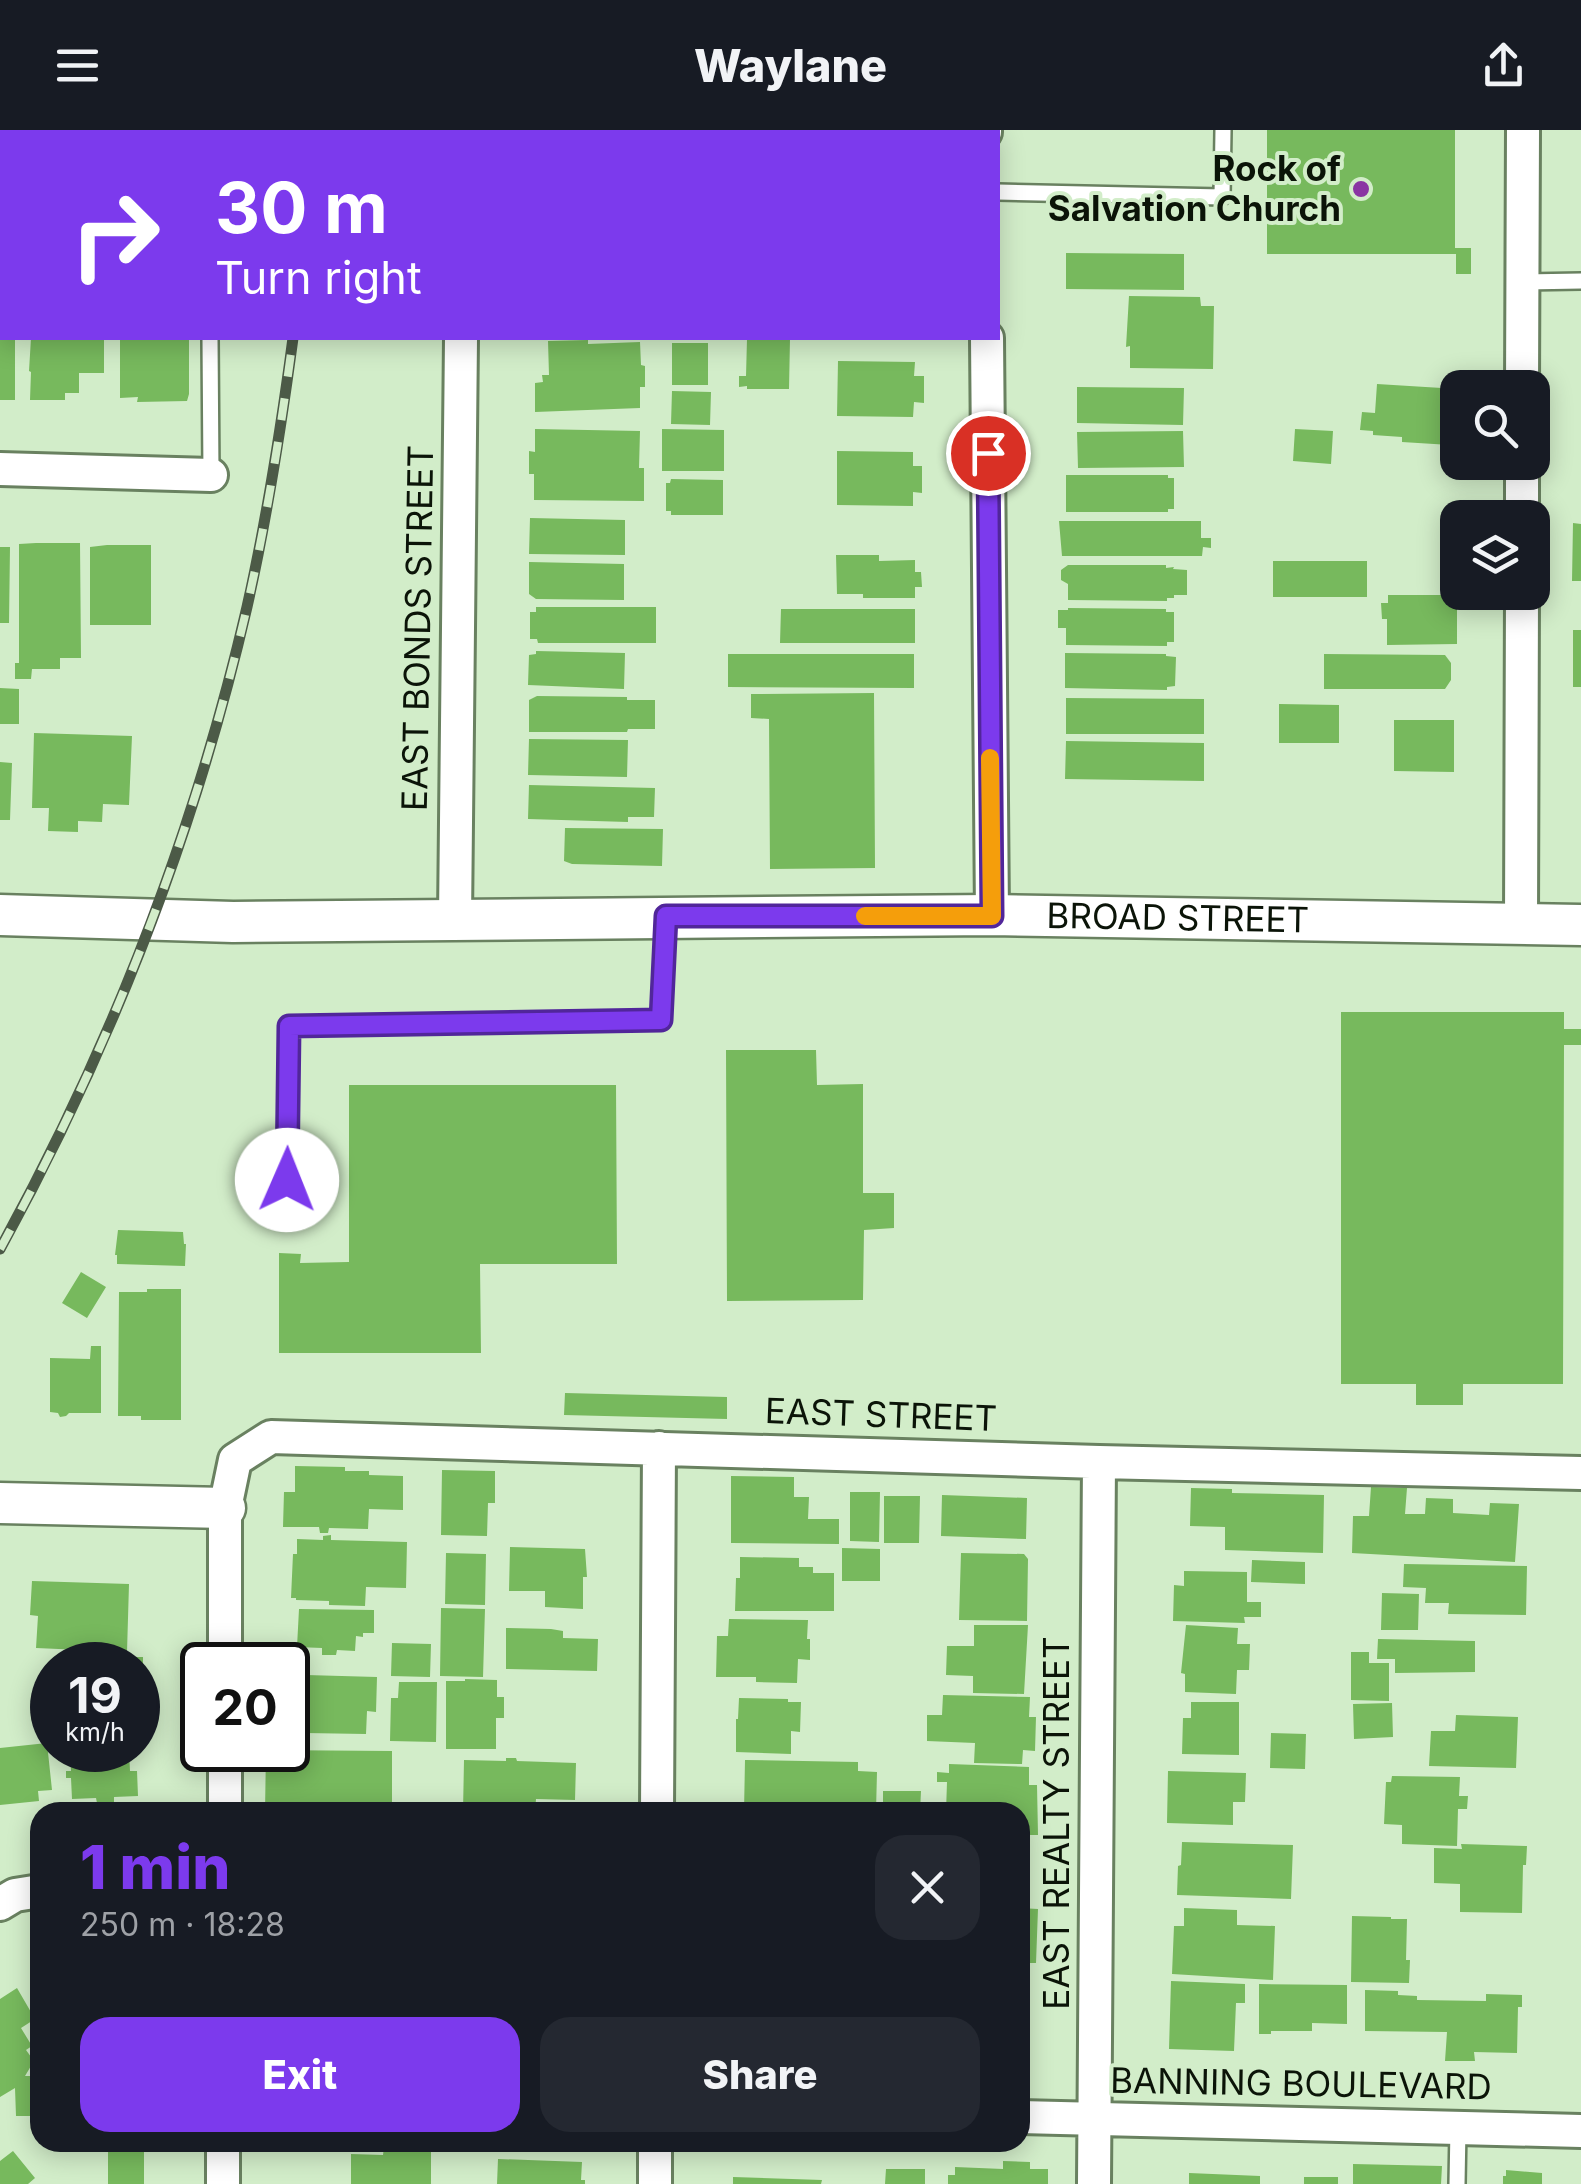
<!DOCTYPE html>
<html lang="en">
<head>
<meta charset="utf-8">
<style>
	:root { --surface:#171b24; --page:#242831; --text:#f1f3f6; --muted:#9ea1a6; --accent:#7c3aed }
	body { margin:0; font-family:Inter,sans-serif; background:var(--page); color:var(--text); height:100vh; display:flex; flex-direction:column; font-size:38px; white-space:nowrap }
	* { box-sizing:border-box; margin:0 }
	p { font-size:32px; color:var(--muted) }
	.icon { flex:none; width:55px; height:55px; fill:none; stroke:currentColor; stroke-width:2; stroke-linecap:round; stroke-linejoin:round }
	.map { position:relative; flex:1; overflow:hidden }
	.side { position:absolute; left:30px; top:1672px; width:1000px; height:350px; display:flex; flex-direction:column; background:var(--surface); border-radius:30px; box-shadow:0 5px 25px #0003 }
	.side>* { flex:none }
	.hud { position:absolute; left:0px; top:0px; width:1000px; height:210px; box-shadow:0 5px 25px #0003; background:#7c3aed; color:#fff; overflow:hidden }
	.controls { position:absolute; left:1440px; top:240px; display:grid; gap:20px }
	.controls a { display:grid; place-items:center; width:110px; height:110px; border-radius:20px; background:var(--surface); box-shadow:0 5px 25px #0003; font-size:50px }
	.speed { position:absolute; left:30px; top:1512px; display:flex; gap:20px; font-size:50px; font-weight:700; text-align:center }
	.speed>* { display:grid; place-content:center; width:130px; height:130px; border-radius:50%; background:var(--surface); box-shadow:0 5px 25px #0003; line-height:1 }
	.speed small { font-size:25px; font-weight:400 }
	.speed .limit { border:5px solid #111; border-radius:15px; background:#fff; color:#111 }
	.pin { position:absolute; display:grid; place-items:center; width:85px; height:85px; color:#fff; margin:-42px; border:5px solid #fff; border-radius:50%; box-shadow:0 2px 10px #0007 }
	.me { position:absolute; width:110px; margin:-55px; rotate:1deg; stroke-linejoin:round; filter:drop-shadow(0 0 8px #0008) }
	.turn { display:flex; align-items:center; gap:35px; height:210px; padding:0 50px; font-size:45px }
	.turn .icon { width:130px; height:130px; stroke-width:2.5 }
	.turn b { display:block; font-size:70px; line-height:85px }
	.round { display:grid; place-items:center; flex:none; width:105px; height:105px; border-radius:30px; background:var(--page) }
	.overview { display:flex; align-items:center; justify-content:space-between; height:170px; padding:0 50px }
	h1 { font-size:60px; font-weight:800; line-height:75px; color:var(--accent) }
	.action { display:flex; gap:20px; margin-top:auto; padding:20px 50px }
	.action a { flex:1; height:115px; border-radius:30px; background:var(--accent); color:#fff; font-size:40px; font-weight:800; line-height:115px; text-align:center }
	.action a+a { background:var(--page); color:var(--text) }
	header { display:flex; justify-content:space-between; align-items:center; height:130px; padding:0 50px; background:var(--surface); font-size:45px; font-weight:800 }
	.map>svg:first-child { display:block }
	.building { fill:#77b95d }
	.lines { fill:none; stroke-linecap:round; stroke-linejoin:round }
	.service-casing { stroke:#698160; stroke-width:20 }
	.minor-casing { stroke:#698160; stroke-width:38 }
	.tertiary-casing { stroke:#698160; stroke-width:45 }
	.service { stroke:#fff; stroke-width:15 }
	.minor { stroke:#fff; stroke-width:32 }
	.tertiary { stroke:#fff; stroke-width:40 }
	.rail-casing { stroke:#4c5a47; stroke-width:11 }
	.rail { stroke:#d2edc9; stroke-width:8; stroke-dasharray:22; stroke-linecap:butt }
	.route-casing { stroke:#51269a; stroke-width:25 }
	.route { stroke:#7c3aed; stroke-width:18 }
	.slow { stroke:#f59e0b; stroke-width:18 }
	.poi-dot { fill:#8a35a3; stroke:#d2edc9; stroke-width:4 }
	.labels { text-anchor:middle; stroke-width:8; stroke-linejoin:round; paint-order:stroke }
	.poi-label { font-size:35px; font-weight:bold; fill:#0b1408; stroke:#d2edc9; text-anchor:end }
	.street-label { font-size:35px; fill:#0b1408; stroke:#d2edc9 }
</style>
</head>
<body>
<header><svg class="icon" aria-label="menu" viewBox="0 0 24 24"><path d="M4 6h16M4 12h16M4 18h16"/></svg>Waylane<svg class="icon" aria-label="share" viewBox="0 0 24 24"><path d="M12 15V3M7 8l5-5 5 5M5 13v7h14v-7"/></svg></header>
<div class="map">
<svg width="1581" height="2054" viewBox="0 0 1581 2054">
	<rect width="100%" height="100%" fill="#d2edc9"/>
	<path class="building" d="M1267 0H1455V118H1471V144H1456V124H1267Z
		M1066 123 1184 124V160L1066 159Z
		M1129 166 1200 167 1201 176H1214L1213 239 1130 238V216L1126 217Z
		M0 208H15V270H0Z
		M31 208H104V243H79V263H65V270H30L31 242 29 241Z
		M120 208H189V264L187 271 137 272 138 267 120 268Z
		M747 209H790L789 259H747V256L739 257V246H746Z
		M588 210V214L640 212 641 235 645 236V257H640V278L535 282V253L543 252 542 245H549L548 211Z
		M672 213H708V255H672Z
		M838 231 915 232 914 246H924V273L914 272 913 287 837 286Z
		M1377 254 1458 259 1457 300H1450V315L1402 312V307L1373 305V301L1360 300 1362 282 1375 283Z
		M1077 257 1184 258 1183 295 1077 293Z
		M672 261 711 262 710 295 671 294Z
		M535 299 640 301 639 338H644V371L534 370V344H529V321L535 322Z
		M662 299 724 300V341H662Z
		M1295 299 1333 301 1331 334 1293 331Z
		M1183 301 1184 337 1078 338 1077 302Z
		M837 321 913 322V336H922V363L913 362V376L837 375Z
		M1066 345H1168V348H1174V379H1168V382H1066Z
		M671 349 723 350V385H671V381H666V353H670Z
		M530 388 625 390V425L529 424Z
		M1059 391H1201V408H1211V418L1203 417 1202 426H1062Z
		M1573 393 1581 394V451H1572Z
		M36 413H80L81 528H60V539H32L31 549H15V533H19V414Z
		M107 415H151V495H90V417Z
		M0 417H10L9 493H0Z
		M836 425H879V431L915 430V442H921L922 457H915V468H863V464H837Z
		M1273 431H1367V467H1273Z
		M529 432 624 434V470L536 469 529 464Z
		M1068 435H1166V438L1174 437 1173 439 1187 440V465H1174V468H1167V471L1068 470V454L1061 450V440Z
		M1388 465H1457V514L1387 515V489H1382L1381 473H1388Z
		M536 477H656V513H538L537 509H530V482H536Z
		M1068 478 1166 479V482H1174V512H1167V516L1066 515V498H1058V480H1068Z
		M781 479H915V513H780Z
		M1573 500H1581V557H1573Z
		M536 521 625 523 624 559 528 555 529 525 536 524Z
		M1065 523 1166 524V526L1176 527 1175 556 1167 557V560L1065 558Z
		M728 524H914V558L728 557Z
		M1324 524 1445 525 1451 533V550L1445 559H1324Z
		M0 558 19 559V594H0Z
		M874 563 875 738 770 739 769 589 751 588V564Z
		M537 566 627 567V570H655V599H628L627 602H529V570Z
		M1066 568 1204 569V604H1066Z
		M1279 574 1339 575V613H1279Z
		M1394 590H1454V642L1394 641Z
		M34 603 132 606 129 675 103 674 102 692 78 691V702L48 701 49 678H32Z
		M529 609 628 610 627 647 528 645Z
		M1066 611 1204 613V651L1065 649Z
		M0 632 12 633 10 690H0Z
		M529 655 655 658 654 687H628V692L528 689Z
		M565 698 663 699 662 736 572 734 564 731Z
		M1341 882H1564V899H1581V915H1564L1563 1254H1463V1275H1416V1254H1341Z
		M726 920H816L817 955 863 954V1063H894V1098L864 1100 863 1170 727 1171Z
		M349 955H616L617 1134H480L481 1223H279V1123L301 1124 300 1133 349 1132Z
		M118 1100 183 1102 184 1114H186L185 1136 117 1134V1125H115Z
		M81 1142 106 1157 87 1188 62 1173Z
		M147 1159H181V1290H141V1286H118L119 1162H147Z
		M91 1216H101V1283H69L66 1286 60 1287 58 1283 50 1282V1228L90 1229Z
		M565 1263 727 1267V1289L564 1285Z
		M295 1336 345 1337V1341H369V1345L403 1346V1380L369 1379 368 1399 329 1398 328 1403H320L319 1397H283L284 1362H295Z
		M442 1340 495 1341V1373H488L487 1406 441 1405Z
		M731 1346 794 1347V1367H809L808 1389H839V1414L731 1413Z
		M1371 1357 1407 1358 1405 1384H1425L1426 1368 1453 1369V1383L1489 1385 1490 1373 1519 1374 1515 1432 1352 1423 1353 1386H1369Z
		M1191 1358 1232 1359V1363L1324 1365 1323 1423 1225 1420V1397L1190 1396Z
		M850 1362H880L879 1412 850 1411Z
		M942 1365 1027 1368 1026 1409 941 1406Z
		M884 1366H920L919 1413H884Z
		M331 1405V1410L407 1412 406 1458 366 1457 365 1476 329 1475V1471L296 1470V1468H291L293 1424H297V1409L323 1410V1406Z
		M510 1417 585 1419 587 1447H583V1479L545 1477V1461H509Z
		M842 1418 880 1419V1451H842Z
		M446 1423 486 1424 485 1475 445 1474Z
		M961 1423 1024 1424 1028 1429 1027 1491 959 1490Z
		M740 1427 799 1428V1437H813V1443H834V1481H735L736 1448H740Z
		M1252 1430 1305 1432V1454L1251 1452Z
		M1404 1434 1527 1436 1526 1485 1448 1484 1449 1473H1425L1426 1458 1403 1457Z
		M1184 1441 1247 1442V1472H1261V1487H1244L1245 1493 1173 1491 1174 1455 1184 1456Z
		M32 1451 129 1454 127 1522 36 1518 38 1486 30 1485Z
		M1382 1463 1419 1464 1418 1500H1381Z
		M441 1478 485 1479 483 1547 440 1546Z
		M299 1479 374 1480V1503H363V1507L356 1506 355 1521 337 1520 336 1525H322V1518L297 1517Z
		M729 1489 808 1490 807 1509H810V1530L798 1529 797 1553 756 1552V1547H716L717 1506H728Z
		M974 1495H1028L1024 1564 973 1563V1546L946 1545 947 1516H974Z
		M1186 1495 1238 1498 1237 1514H1250L1249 1540H1237L1236 1564 1185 1562V1544L1181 1543Z
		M506 1498 551 1499 563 1501V1508L598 1509 597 1541 506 1539Z
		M1378 1509 1475 1511V1542L1395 1543V1529H1377Z
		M392 1513 431 1514 430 1547 391 1546Z
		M1351 1522H1369V1533H1389V1571L1351 1570Z
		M108 1527H143V1584H138V1535H108Z
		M306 1545 377 1547 376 1582 367 1581 366 1604 305 1603 304 1600 301 1599V1565H306Z
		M465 1549 497 1550V1567H504V1588H496V1619H446V1551H465Z
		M399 1552H437L436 1612 390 1611 391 1568H398Z
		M943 1565 1030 1567 1029 1587H1036L1035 1621 1023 1620 1022 1634 974 1633 975 1613 927 1611V1585H942Z
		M739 1568 788 1569V1572H801L800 1602 791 1601V1624L736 1622V1589H738Z
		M1191 1572H1239V1625L1182 1624 1183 1588H1191Z
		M1392 1573 1393 1607 1354 1609 1353 1574Z
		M1456 1585 1518 1587 1516 1638 1429 1636 1431 1601H1455Z
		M1271 1603 1306 1604 1305 1639 1270 1638Z
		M47 1613 52 1660 38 1661 39 1671 0 1675V1618Z
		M70 1620H129L130 1641H137L138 1666 114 1667V1672L97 1673 96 1668 72 1669 71 1648H66V1641H71Z
		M266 1620 392 1621V1682H265Z
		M506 1628H516L517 1631 576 1633 575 1670 536 1669 535 1682H463L464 1630 506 1631Z
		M745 1630 858 1632V1641L877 1642 876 1682H744Z
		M949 1634 1029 1637V1655H1037L1038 1705H1020V1682H946L947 1652H937V1642L949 1643Z
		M1168 1641 1246 1643 1245 1672H1233V1695L1167 1693Z
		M1392 1646 1460 1647 1459 1666H1468L1467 1679H1458L1457 1716 1402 1714V1695L1384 1694 1386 1652H1391Z
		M883 1661H921L920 1682H883Z
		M1020 1709H1028L1025 1762H1020Z
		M1182 1712 1293 1715 1291 1769 1177 1765 1178 1736 1181 1735Z
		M1461 1714 1527 1716 1526 1735H1523L1522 1783 1460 1782V1754L1434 1753V1718L1462 1719Z
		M1020 1778 1038 1779 1036 1833H1020Z
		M1184 1778 1237 1780V1795L1275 1796 1273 1850 1172 1844 1174 1796H1184Z
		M1352 1786 1391 1787V1789H1407L1406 1830H1410L1409 1853 1351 1852Z
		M1020 1850 1027 1851 1023 1900H1020Z
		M1171 1851 1245 1854V1873H1236L1234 1921 1169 1919Z
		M1259 1854 1347 1855V1894L1312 1893V1901H1271V1904H1259Z
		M17 1858 35 1889 21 1898 32 1916 26 1920 34 1931 25 1946H40V1986H16L15 1958 0 1967V1869Z
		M1365 1860 1398 1861V1865L1417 1866V1870L1486 1871V1864L1522 1865V1877H1518L1517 1923 1474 1922 1475 1931H1445L1447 1902 1365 1901Z
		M384 2017H431V2054H351V2024L383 2025Z
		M108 2020H144V2054H108Z
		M13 2021 35 2048 28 2054H0V2031Z
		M498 2029 582 2032 581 2050H585V2054H497Z
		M1003 2031 1030 2032V2039H1048V2054H948V2045H955V2037L1003 2039Z
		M1353 2034 1442 2036 1441 2054H1353Z
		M886 2039H925V2054H885Z
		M1506 2040 1542 2043V2054H1503V2046H1506Z
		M1189 2043 1260 2046V2054H1189Z
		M733 2047 822 2050 821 2054H733Z
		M1304 2047H1338V2054H1304Z"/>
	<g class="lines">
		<defs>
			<path id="service" d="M211 2V0
				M998 62 1222 67 1223 0
				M0 118H2
				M1522 152 1581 151
				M210 208 211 345
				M286 1088 289 896 661 890 666 791
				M1457 2054 1458 1998"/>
			<path id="minor" d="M985 0V2
				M463 2V0
				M987 208 992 785
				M1522 258 1523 0
				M0 339 211 345
				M1522 388V332
				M455 789 461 208
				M1521 794 1522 462
				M225 1535V1378L235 1330 271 1307 1099 1332 1581 1343
				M225 1620V1682
				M657 1682 659 1318
				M0 1774 15 1765 40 1761
				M1020 1987 1581 2001
				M223 2054V2012
				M655 2054V2012
				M1094 2054 1099 1332"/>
			<g id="tertiary">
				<path id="s1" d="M0 785 233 792 992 785 1581 795"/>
				<path d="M0 1373 225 1378"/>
			</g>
		</defs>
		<use href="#service" class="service-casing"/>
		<use href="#minor" class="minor-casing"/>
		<use href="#tertiary" class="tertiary-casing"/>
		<use href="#service" class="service"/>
		<use href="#minor" class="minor"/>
		<use href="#tertiary" class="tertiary"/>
		<defs>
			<path id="rail" d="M309 2V0
				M0 1119C111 917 195 702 247 477 267 388 281 298 293 208"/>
		</defs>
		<use href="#rail" class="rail-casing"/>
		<use href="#rail" class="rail"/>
	</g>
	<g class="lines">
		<defs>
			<path id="route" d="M287 1050 289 896 661 890 666 786H992L988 323"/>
		</defs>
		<use href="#route" class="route-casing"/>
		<use href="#route" class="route"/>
		<path class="slow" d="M865 786H992L990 628"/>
	</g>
	<circle class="poi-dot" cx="1361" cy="59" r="10"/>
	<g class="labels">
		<g class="poi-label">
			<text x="1341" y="51">Rock of<tspan x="1341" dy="40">Salvation Church</tspan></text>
		</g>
		<g class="street-label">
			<text transform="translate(418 498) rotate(-89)" y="12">EAST BONDS STREET</text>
			<text dy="12" stroke="none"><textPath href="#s1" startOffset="1178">BROAD STREET</textPath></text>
			<text transform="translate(881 1285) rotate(2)" y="12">EAST STREET</text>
			<text transform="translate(1057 1693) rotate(-90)" y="12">EAST REALTY STREET</text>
			<text transform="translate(1301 1954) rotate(1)" y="12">BANNING BOULEVARD</text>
		</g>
	</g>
</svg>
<div class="controls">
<a><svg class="icon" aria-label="search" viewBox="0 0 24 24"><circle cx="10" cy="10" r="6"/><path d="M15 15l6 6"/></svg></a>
<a><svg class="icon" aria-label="layers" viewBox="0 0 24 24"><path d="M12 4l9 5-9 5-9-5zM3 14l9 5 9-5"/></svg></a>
</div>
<div class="speed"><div>19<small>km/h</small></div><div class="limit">20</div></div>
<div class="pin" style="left:988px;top:323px;background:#d93025"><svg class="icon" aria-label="arrive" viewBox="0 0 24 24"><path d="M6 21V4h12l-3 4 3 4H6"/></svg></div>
<svg class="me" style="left:287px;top:1050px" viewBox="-20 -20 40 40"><circle r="19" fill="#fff"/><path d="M0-13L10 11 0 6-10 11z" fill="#7c3aed"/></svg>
<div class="hud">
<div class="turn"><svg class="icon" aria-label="right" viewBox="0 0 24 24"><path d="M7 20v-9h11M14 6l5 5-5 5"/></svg><div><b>30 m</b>Turn right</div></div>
</div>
<section class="side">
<div class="overview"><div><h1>1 min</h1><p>250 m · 18:28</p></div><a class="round"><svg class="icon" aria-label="close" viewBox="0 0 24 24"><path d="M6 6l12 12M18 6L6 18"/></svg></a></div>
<div class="action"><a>Exit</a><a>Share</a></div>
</section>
</div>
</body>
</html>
